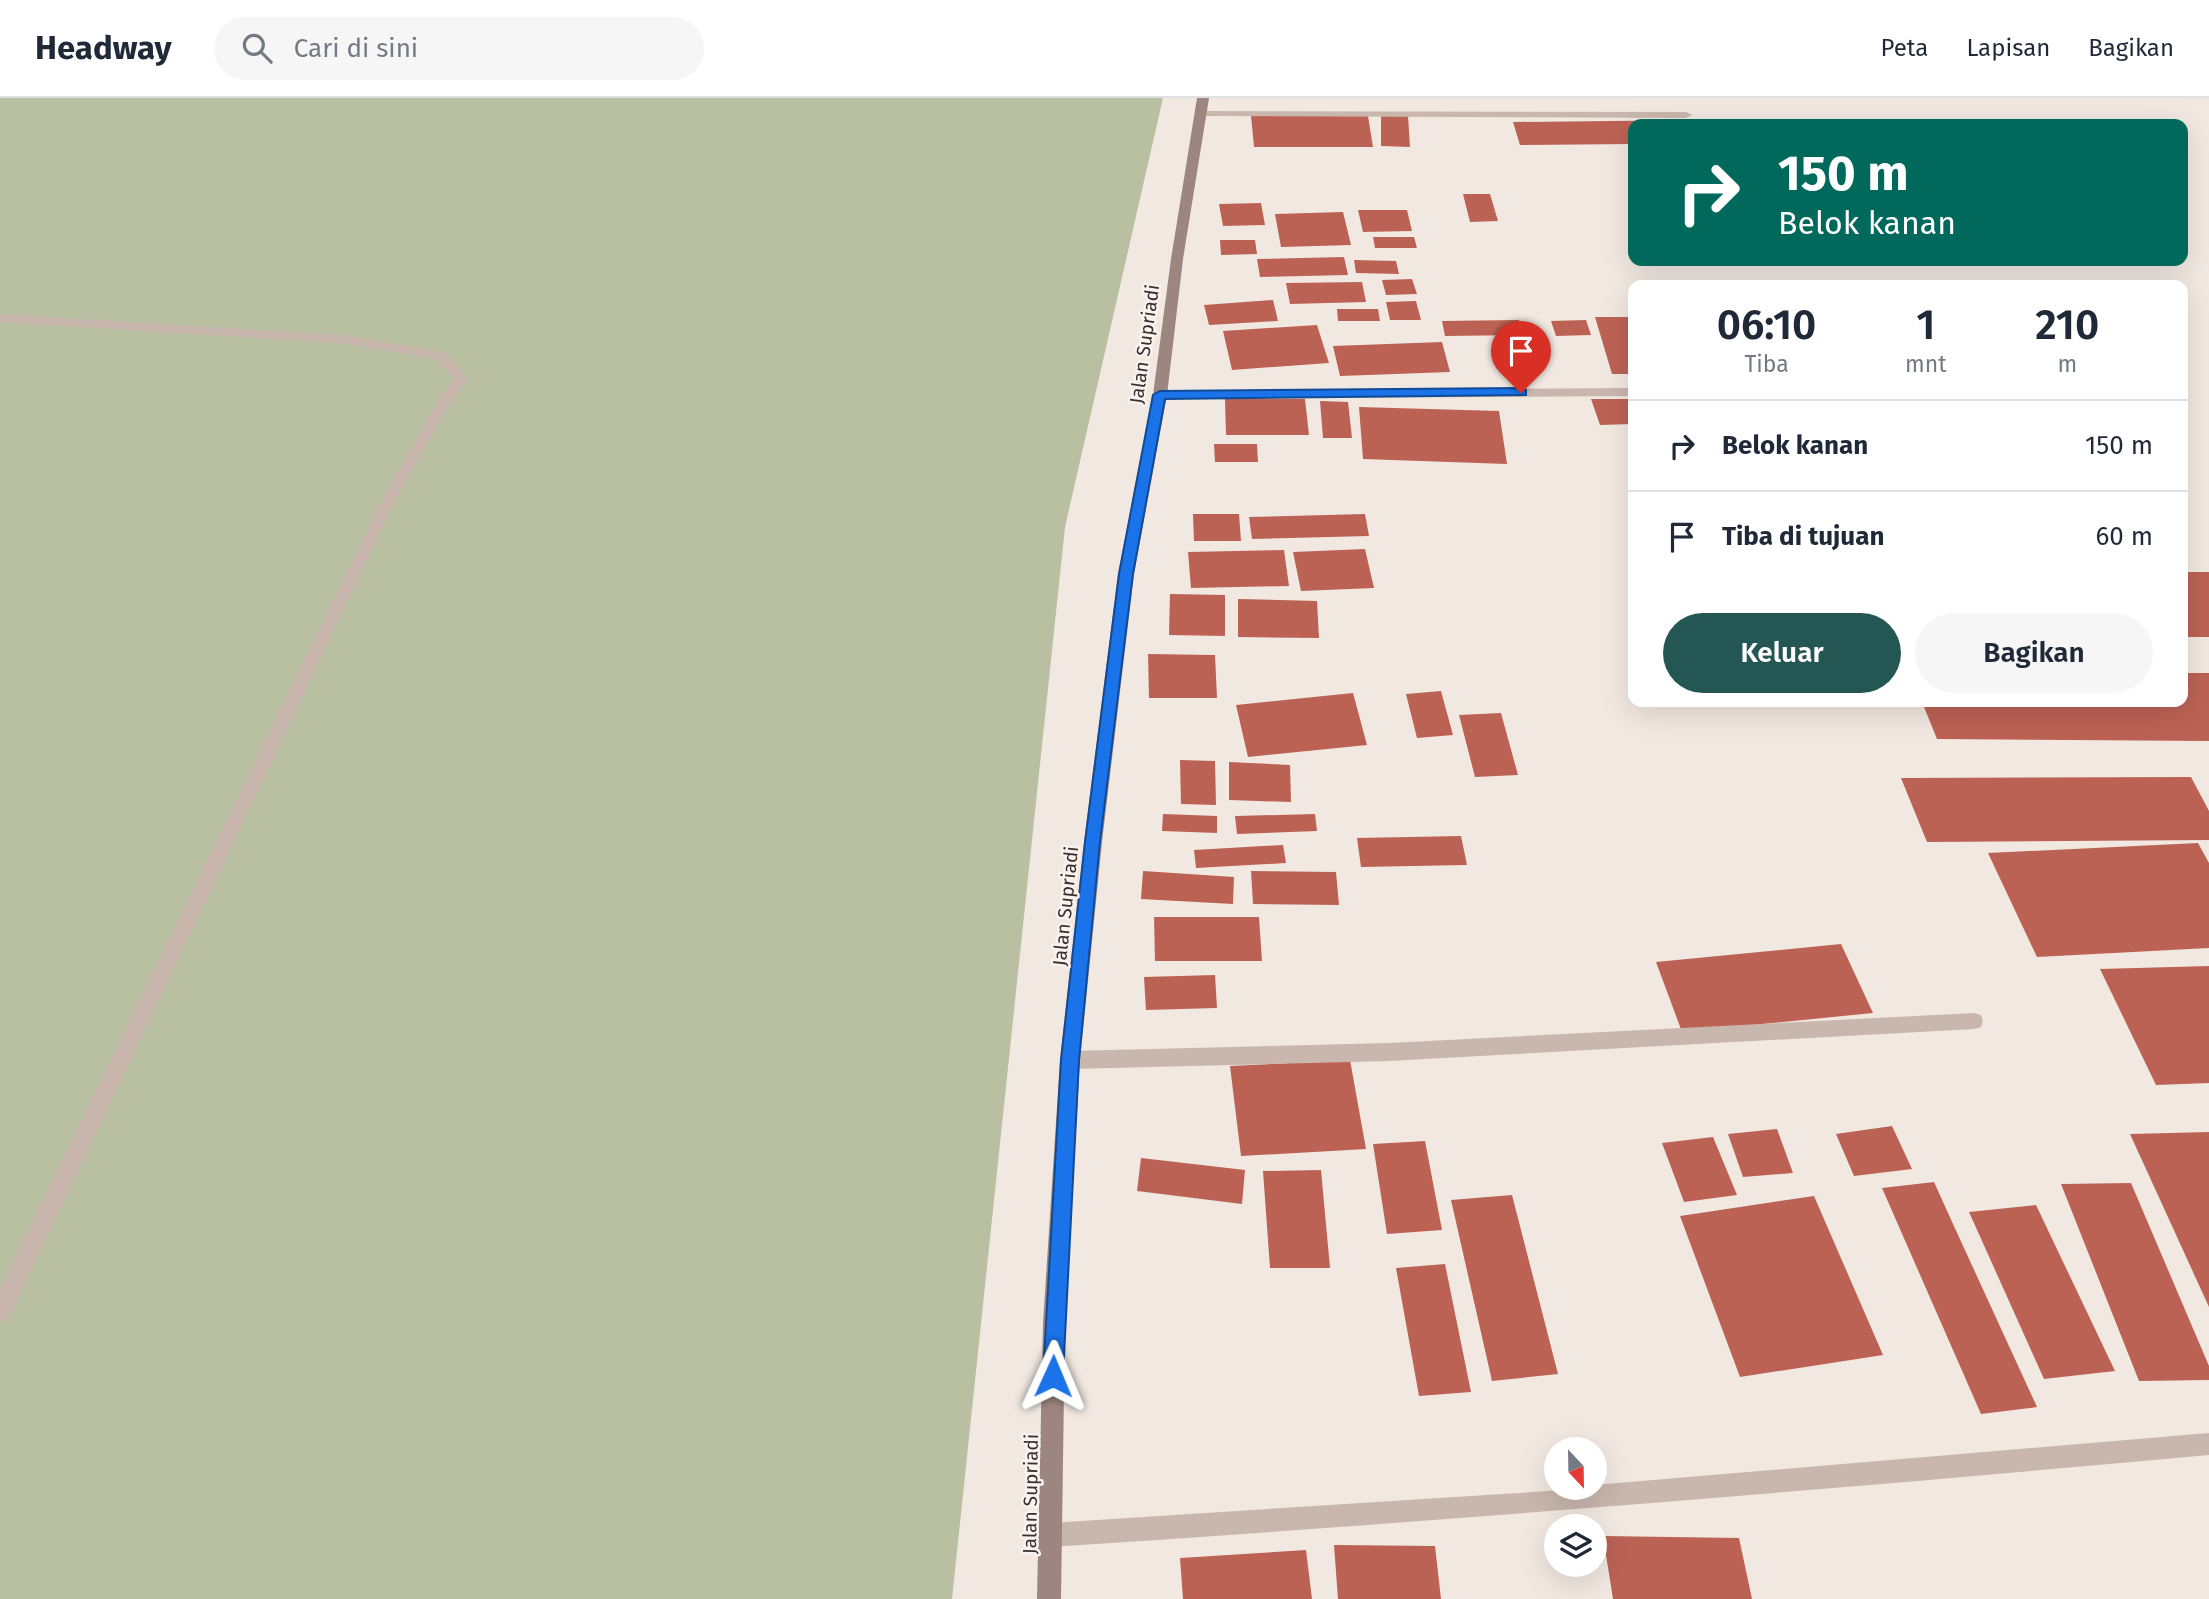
<!DOCTYPE html>
<html lang="id">
<head>
<meta charset="utf-8">
<style>
	:root { --surface:#fff; --page:#f6f6f7; --text:#1f2937; --muted:#747a83; --line:#e0e1e3; --accent:#245654 }
	body { margin:0; font-family:"Fira Sans",sans-serif; background:var(--page); color:var(--text); height:100vh; display:flex; flex-direction:column; font-size:26px; white-space:nowrap }
	* { box-sizing:border-box; margin:0 }
	p { font-size:23px; color:var(--muted) }
	.icon { flex:none; width:38px; height:38px; fill:none; stroke:currentColor; stroke-width:2; stroke-linecap:round; stroke-linejoin:round }
	.map { position:relative; flex:1; overflow:hidden }
	.drawer { position:absolute; left:1628px; top:182px; width:560px; height:427px; display:flex; flex-direction:column; background:var(--surface); border-radius:14px; box-shadow:0 7px 28px #0002 }
	.drawer>* { flex:none }
	.hud { position:absolute; left:1628px; top:21px; width:560px; height:147px; border-radius:14px; box-shadow:0 7px 28px #0002; background:#00695c; color:#fff; overflow:hidden }
	.needle { width:46px; rotate:158deg }
	.controls { position:absolute; left:1544px; top:1339px; display:grid; gap:14px }
	.controls a { display:grid; place-items:center; width:63px; height:63px; border-radius:50%; background:var(--surface); box-shadow:0 7px 28px #0002; font-size:35px }
	.pin { position:absolute; display:grid; place-items:center; width:60px; height:60px; color:#fff; margin:-72px -30px; border-radius:50% 50% 50% 0; rotate:-45deg; box-shadow:0 0 7px #0007 }
	.pin .icon { rotate:45deg }
	.me { position:absolute; width:77px; margin:-38px; rotate:1deg; stroke-linejoin:round; filter:drop-shadow(0 0 5px #0008) }
	.turn { display:flex; align-items:center; gap:24px; height:147px; padding:0 35px; font-size:32px }
	.turn .icon { width:91px; height:91px; stroke-width:2.5 }
	.turn b { display:block; font-size:49px; line-height:60px }
	.eta { display:flex; justify-content:space-evenly; align-items:center; height:119px; text-align:center }
	.eta b { font-size:42px; font-weight:600; line-height:49px }
	.action { display:flex; gap:14px; margin-top:auto; padding:14px 35px }
	.action a { flex:1; height:80px; border-radius:42px; background:var(--accent); color:#fff; font-size:28px; font-weight:600; line-height:80px; text-align:center }
	.action a+a { background:var(--page); color:var(--text) }
	ul { padding:0; list-style:none }
	li { display:flex; align-items:center; gap:21px; height:91px; padding:0 35px; border-top:2px solid var(--line) }
	li div { flex:1 }
	li b { display:block; font-size:26px }
	li em { font-style:normal }
	header { display:flex; align-items:center; gap:42px; box-sizing:border-box; height:98px; padding:0 35px; background:var(--surface); border-bottom:2px solid var(--line) }
	header strong { font-size:33px }
	nav { display:flex; gap:38px; margin-inline-start:auto; font-size:24px }
	.search { width:490px; height:63px; background:var(--page); display:flex; align-items:center; gap:18px; box-sizing:border-box; padding:0 24px; border-radius:38px; color:var(--muted); font-size:26px }
	.map>svg:first-child { display:block }
	.green { fill:#b9c0a2 }
	.building { fill:#bc6255 }
	.lines { fill:none; stroke-linecap:round; stroke-linejoin:round }
	.service { fill:#c9b7ad; fill-rule:evenodd }
	.minor { fill:#c9b7ad; fill-rule:evenodd }
	.secondary { fill:#9d867f; fill-rule:evenodd }
	.route { fill:#1a73e8; stroke:#114b97; stroke-width:2 }
	.labels { text-anchor:middle; stroke-width:5; stroke-linejoin:round; paint-order:stroke }
	.street-label { font-size:19px; fill:#382e2b; stroke:#f9f2ed }
</style>
</head>
<body>
<header>
<strong>Headway</strong>
<div class="search"><svg class="icon" aria-label="search" viewBox="0 0 24 24"><circle cx="10" cy="10" r="6"/><path d="M15 15l6 6"/></svg>Cari di sini</div>
<nav><a>Peta</a><a>Lapisan</a><a>Bagikan</a></nav>
</header>
<div class="map">
<svg width="2209" height="1501" viewBox="0 0 2209 1501">
	<rect width="100%" height="100%" fill="#f1e8e1"/>
	<path class="green" d="M0 0H1163L1065 429 952 1501H0Z"/>
	<path class="building" d="M1381 17 1408 18 1410 49 1381 48Z
		M1251 18H1368L1373 49H1254Z
		M1697 22 1699 26H1633V46L1520 47 1513 24Z
		M1463 96H1490L1498 123 1470 124Z
		M1261 105 1265 127 1223 128 1219 106Z
		M1358 112H1407L1412 133 1363 134Z
		M1343 114 1351 147 1281 149 1275 116Z
		M1373 139H1414L1417 150H1375Z
		M1220 142H1255L1257 156 1221 157Z
		M1344 159 1348 177 1260 179 1257 161Z
		M1354 162 1396 163 1399 176 1356 175Z
		M1412 181 1417 196 1386 197 1382 182Z
		M1362 184 1366 204 1290 206 1286 185Z
		M1273 202 1278 223 1209 227 1204 207Z
		M1416 203 1421 222H1390L1386 204Z
		M1337 211H1378L1380 223H1338Z
		M1595 219H1633V276H1612Z
		M1519 222 1523 237 1445 238 1442 223Z
		M1586 222 1591 237 1556 238 1551 223Z
		M1317 227 1329 265 1232 272 1223 233Z
		M1442 244 1450 274 1340 278 1333 248Z
		M1225 301H1305L1309 337H1226Z
		M1591 301H1633V326L1600 327Z
		M1320 303 1348 304 1352 340H1323Z
		M1359 309 1499 313 1507 366 1363 361Z
		M1214 346H1257L1258 364H1215Z
		M1193 416H1239L1241 443H1194Z
		M1365 416 1369 438 1252 441 1249 419Z
		M1365 451 1374 490 1301 493 1293 454Z
		M1284 452 1289 488 1191 490 1188 454Z
		M2182 474H2209V539H2182Z
		M1170 496 1225 497V538L1169 537Z
		M1238 501 1317 503 1319 540 1238 539Z
		M1148 556 1215 557 1217 600H1149Z
		M2182 575H2209V643L1937 641 1922 604H2182Z
		M1441 593 1453 637 1417 640 1406 596Z
		M1353 595 1367 647 1248 659 1236 607Z
		M1501 615 1518 677 1475 679 1459 617Z
		M1180 662 1215 663 1216 707 1181 706Z
		M1229 664 1290 667 1291 704 1229 702Z
		M2191 679 2209 713V742L1927 744 1901 680Z
		M1163 716 1217 718V735L1162 733Z
		M1315 716 1317 733 1237 736 1235 718Z
		M1461 738 1467 767 1361 769 1357 740Z
		M2198 745 2209 765V850L2037 859 1988 755Z
		M1283 747 1286 765 1196 770 1194 752Z
		M1143 773 1234 779 1233 806 1141 801Z
		M1251 773 1336 774 1339 807 1253 806Z
		M1154 819H1259L1262 863H1155Z
		M1841 846 1873 915 1682 934 1656 864Z
		M2209 868V985L2156 987 2100 871Z
		M1215 877 1217 910 1146 912 1144 879Z
		M1350 962 1366 1051 1241 1058 1230 968Z
		M1892 1028 1912 1071 1854 1078 1836 1036Z
		M1777 1031 1793 1075 1743 1079 1728 1036Z
		M2209 1034V1209L2130 1036Z
		M1713 1039 1737 1097 1684 1104 1662 1045Z
		M1425 1043 1442 1132 1387 1136 1373 1046Z
		M1141 1060 1245 1072 1242 1106 1137 1093Z
		M1321 1072 1330 1170H1270L1263 1073Z
		M1934 1084 1953 1126 2037 1309 1981 1316 1882 1090Z
		M2131 1085 2209 1268V1282L2139 1283 2061 1086Z
		M1512 1097 1558 1276 1492 1283 1451 1102Z
		M1814 1098 1883 1257 1740 1279 1680 1118Z
		M2036 1107 2115 1273 2044 1281 1969 1114Z
		M1445 1166 1471 1294 1419 1298 1396 1170Z
		M1603 1438 1739 1440 1752 1501H1613Z
		M1334 1447 1435 1448 1441 1501H1338Z
		M1306 1452 1312 1501H1183L1180 1460Z"/>
	<g class="lines">
		<path class="service" d="M0 216 343 237 445 254 468 280 447 310 392 409 8 1221 0 1224V1190L378 409 434 308 454 280 436 261 343 245 0 224Z"/>
		<path class="minor" d="M1201 13 1686 14 1692 17 1686 20 1197 18 1195 16Z
			M1633 290V298L1160 301 1153 297 1160 293Z
			M1974 915 1981 917 1983 923 1981 929 1974 931 1389 963 1070 971 1063 968 1060 962 1063 956 1070 953 1389 945Z
			M2209 1335V1357C1823 1392 1437 1424 1050 1449L1042 1445 1038 1437 1042 1429 1050 1425 1594 1390V1387Z"/>
		<path class="secondary" d="M1197 0H1209L1183 161 1167 297 1134 476 1102 744 1080 962 1065 1225 1061 1501H1037L1043 1225 1060 962 1084 744 1118 476 1153 297 1171 161Z"/>
	</g>
	<path class="route" d="M1521 290 1526 292V297L1165 301 1133 476 1100 744 1079 962 1063 1278 1060 1285 1053 1288 1046 1285 1043 1278 1061 962 1085 744 1119 476 1153 297 1160 293Z"/>
	<g class="labels">
		<g class="street-label">
			<text transform="translate(1144 246) rotate(-82)" y="7">Jalan Supriadi</text>
			<text transform="translate(1065 808) rotate(-84)" y="7">Jalan Supriadi</text>
			<text transform="translate(1030 1396) rotate(-89)" y="7">Jalan Supriadi</text>
		</g>
	</g>
</svg>
<div class="controls">
<a><svg class="needle" viewBox="-14 -14 28 28"><path d="M0-13l5 13h-10z" fill="#e53935"/><path d="M0 13l5-13h-10z" fill="#747a83"/></svg></a>
<a><svg class="icon" aria-label="layers" viewBox="0 0 24 24"><path d="M12 4l9 5-9 5-9-5zM3 14l9 5 9-5"/></svg></a>
</div>
<div class="pin" style="left:1521px;top:295px;background:#d93025"><svg class="icon" aria-label="arrive" viewBox="0 0 24 24"><path d="M6 21V4h12l-3 4 3 4H6"/></svg></div>
<svg class="me" style="left:1053px;top:1278px" viewBox="-20 -20 40 40"><path d="M0-17L14 15 0 8-14 15z" fill="#1a73e8" stroke="#fff" stroke-width="4"/></svg>
<div class="hud">
<div class="turn"><svg class="icon" aria-label="right" viewBox="0 0 24 24"><path d="M7 20v-9h11M14 6l5 5-5 5"/></svg><div><b>150 m</b>Belok kanan</div></div>
</div>
<section class="drawer">
<div class="eta">
<div><b>06:10</b><p>Tiba</p></div>
<div><b>1</b><p>mnt</p></div>
<div><b>210</b><p>m</p></div>
</div>
<ul>
<li><svg class="icon" aria-label="right" viewBox="0 0 24 24"><path d="M7 20v-9h11M14 6l5 5-5 5"/></svg><div><b>Belok kanan</b></div><em>150 m</em></li>
<li><svg class="icon" aria-label="arrive" viewBox="0 0 24 24"><path d="M6 21V4h12l-3 4 3 4H6"/></svg><div><b>Tiba di tujuan</b></div><em>60 m</em></li>
</ul>
<div class="action"><a>Keluar</a><a>Bagikan</a></div>
</section>
</div>
</body>
</html>
